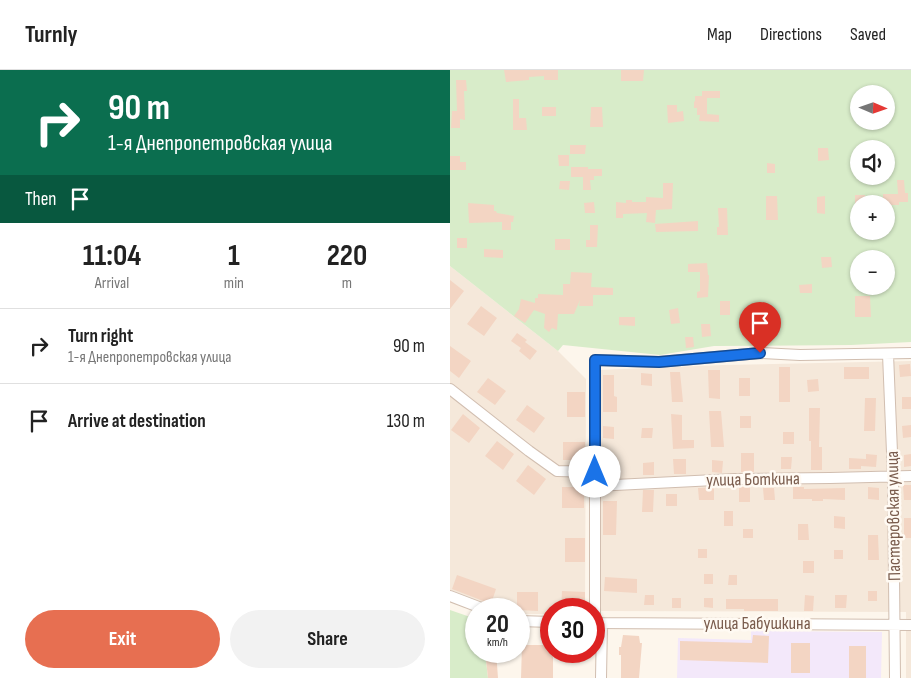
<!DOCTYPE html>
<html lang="en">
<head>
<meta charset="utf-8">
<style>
	:root { --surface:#fff; --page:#f2f2f2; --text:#222; --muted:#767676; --line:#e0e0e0; --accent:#e76f51 }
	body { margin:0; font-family:"Sofia Sans Condensed",sans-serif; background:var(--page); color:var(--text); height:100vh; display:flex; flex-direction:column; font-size:19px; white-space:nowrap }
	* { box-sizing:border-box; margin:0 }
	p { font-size:16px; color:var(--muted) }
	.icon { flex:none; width:28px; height:28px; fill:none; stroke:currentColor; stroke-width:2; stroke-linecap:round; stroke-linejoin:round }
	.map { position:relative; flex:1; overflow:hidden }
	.details { display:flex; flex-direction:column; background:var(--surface); width:450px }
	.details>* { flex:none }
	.banner { background:#0b6e4f; color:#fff; overflow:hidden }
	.needle { width:32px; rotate:92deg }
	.buttons { position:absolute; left:400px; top:15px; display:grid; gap:10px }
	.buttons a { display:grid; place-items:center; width:45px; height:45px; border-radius:50%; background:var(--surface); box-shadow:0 1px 4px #0004; font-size:25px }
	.speed { position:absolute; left:15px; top:528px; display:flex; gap:10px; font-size:25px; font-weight:700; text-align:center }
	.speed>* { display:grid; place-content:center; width:65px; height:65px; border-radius:50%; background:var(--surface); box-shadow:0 1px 4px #0004; line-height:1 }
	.speed small { font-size:12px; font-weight:400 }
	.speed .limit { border:8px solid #d22; background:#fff; color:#111 }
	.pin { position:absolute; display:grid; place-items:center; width:42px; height:42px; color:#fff; margin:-51px -21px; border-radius:50% 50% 50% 0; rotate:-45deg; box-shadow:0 0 5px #0007 }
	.pin .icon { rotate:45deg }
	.me { position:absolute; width:55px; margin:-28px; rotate:0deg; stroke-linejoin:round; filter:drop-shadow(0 0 4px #0008) }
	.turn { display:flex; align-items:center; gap:18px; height:105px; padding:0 25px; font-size:22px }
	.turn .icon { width:65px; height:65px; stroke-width:2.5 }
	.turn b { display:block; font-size:35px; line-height:42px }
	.then { display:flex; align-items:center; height:48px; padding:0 25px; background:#0003; gap:10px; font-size:19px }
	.eta { display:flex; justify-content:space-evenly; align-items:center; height:85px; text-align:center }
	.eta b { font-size:30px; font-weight:700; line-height:35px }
	.cta { display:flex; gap:10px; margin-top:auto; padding:10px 25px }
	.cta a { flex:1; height:58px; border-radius:30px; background:var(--accent); color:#fff; font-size:20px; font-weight:700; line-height:58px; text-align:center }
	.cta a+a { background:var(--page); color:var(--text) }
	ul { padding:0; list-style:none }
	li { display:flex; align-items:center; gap:15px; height:75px; padding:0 25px; border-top:1px solid var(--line) }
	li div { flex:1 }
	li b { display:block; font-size:19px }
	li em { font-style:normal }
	header { display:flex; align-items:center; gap:30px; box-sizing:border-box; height:70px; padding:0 25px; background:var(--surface); border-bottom:1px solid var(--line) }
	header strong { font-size:24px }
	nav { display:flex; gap:28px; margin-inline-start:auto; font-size:18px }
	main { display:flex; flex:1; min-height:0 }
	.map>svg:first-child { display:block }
	.residential { fill:#f5e8da }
	.education { fill:#f3e8fa }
	.green { fill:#d8ecc9; fill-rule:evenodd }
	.building { fill:#f3d5c3 }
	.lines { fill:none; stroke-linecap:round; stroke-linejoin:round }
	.minor-casing { stroke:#d1beb0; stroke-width:12 }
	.minor { stroke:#fff; stroke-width:10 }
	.route-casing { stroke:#114b97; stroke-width:12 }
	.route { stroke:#1a73e8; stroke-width:9 }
	.labels { text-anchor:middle; stroke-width:5; stroke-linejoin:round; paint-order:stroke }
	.street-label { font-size:18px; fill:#7a5c4d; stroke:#fffaf3 }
</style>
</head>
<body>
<header>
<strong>Turnly</strong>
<nav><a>Map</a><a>Directions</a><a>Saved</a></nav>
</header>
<main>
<section class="details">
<div class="banner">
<div class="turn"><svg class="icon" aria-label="right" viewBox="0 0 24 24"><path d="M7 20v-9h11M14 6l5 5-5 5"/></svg><div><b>90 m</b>1-я Днепропетровская улица</div></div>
<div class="then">Then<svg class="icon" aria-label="arrive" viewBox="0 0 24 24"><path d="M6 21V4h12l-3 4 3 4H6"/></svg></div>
</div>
<div class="eta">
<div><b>11:04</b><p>Arrival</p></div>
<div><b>1</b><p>min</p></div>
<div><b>220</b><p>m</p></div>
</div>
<ul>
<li><svg class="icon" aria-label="right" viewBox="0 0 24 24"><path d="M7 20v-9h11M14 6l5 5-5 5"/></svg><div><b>Turn right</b><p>1-я Днепропетровская улица</p></div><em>90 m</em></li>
<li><svg class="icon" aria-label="arrive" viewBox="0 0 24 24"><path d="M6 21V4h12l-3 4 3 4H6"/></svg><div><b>Arrive at destination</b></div><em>130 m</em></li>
</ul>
<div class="cta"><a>Exit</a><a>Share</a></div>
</section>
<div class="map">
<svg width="461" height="608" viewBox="0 0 461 608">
	<rect width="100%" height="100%" fill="#fdf6ec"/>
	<path class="residential" d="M0 196 108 281 136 309 135 539H101V544H69V539H48L0 520Z
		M461 291V608H456V542L149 541 150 300 273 295Z"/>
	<path class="education" d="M301 561 432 562 431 608H227L228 568 301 570Z"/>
	<path class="green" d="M0 0H461V272L401 275 264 276 210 285 113 275 108 281 0 196ZM409 24H436V51H409ZM409 79H436V106H409ZM409 134H436V161H409ZM409 189H436V216H409Z
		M0 540 26 549V581H35L38 608H0Z"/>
	<path class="building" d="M54 0H108V10H94V6L79 7V10L56 12Z
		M171 0H194L193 11H171Z
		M6 10H16L17 21H14L15 50 10 49V58H1L2 41H7Z
		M252 21H270V28H257V44L269 45V52L249 51 250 45H247V38H244V31L245 32V26H252Z
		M63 29H69V48H76L77 60H63Z
		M217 35H227V42L233 41 234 51 218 53Z
		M92 37H106V46H92Z
		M141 37H152L153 57H140Z
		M120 75H136L135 84H120Z
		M368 78H378L379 90 368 91Z
		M108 85H119V96H109Z
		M0 86H10V92H16V100H0Z
		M317 93 325 94V103H317Z
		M121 97H138V99H152V106H144V110H140L141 120H133V107H121Z
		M447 110H454L455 123H458V132H449V135H436V134H433V124H448Z
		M110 111H120L119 120 109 119Z
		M213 113H223L222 139 206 140 205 153 196 152 197 143 173 144V148H166V132L176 133V130H182V132H196V127L213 128Z
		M405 125H415V134H405Z
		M316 126H327L328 150H316Z
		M375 126V144L367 143V127Z
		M144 132 145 143H135L134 133Z
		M18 133 44 135V141H46L47 143 64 146 63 152H61V160H52V152L19 153Z
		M268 138H277L278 165H267V157H269Z
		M248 151V161L206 162 205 154Z
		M140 155H148L147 177H136V170H140Z
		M7 168H17V178H7Z
		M105 169H120V180H105Z
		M34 179 53 180V188L34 187Z
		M371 187H381L382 197 372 198Z
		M257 193 258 205H259L258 227 247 228V222L250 221V202H238V194Z
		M121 202 142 203 141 217 163 218V225H143V236H129L130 230 124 244H108L107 260 102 258 99 262 94 258 95 244 84 240 75 253 64 246 69 239 71 229 85 233V228H88V224L113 225V214H120Z
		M0 210 14 221 0 239Z
		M362 214V223H350L349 215Z
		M405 226H420L421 247H405Z
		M270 231H280V245H270Z
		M31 236 47 248 34 266 17 254Z
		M228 238 230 253 221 254 219 240Z
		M311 244H323V251H311Z
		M169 247H185V256L169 255Z
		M251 254H260L261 266 252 267Z
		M67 263 77 270 75 272 87 281 80 290 69 281 71 278 61 271Z
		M235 267H243L244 277 236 278Z
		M0 276 21 291 9 308 0 301Z
		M460 294 461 306 450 307 449 295Z
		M329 297H340V332H329Z
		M394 297H419V309H394Z
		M258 300H270V329L259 328Z
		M220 302H230L233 332H222Z
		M191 303 202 304V316L191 315Z
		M153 305H164V326L167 327V342H153Z
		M38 308 56 321 45 335 27 322Z
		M289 308H300V326H289Z
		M368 309 369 321 358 322 357 310Z
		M117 322H135V347H117Z
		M452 327H461V339H452Z
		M415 328H426L425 361H414Z
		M77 335 95 348 84 363 66 350Z
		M359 338H370L369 377H372V400H361V371H359Z
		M259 341H271L274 377H261Z
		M13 344 30 358 19 373 1 360Z
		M221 344 232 345V370H244V378L223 379Z
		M290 346H301V358H290Z
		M461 355V367L453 368 452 356Z
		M153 356 164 357V369L153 368Z
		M192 358H203L202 368H191Z
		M333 362H344V374H333Z
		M47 371 64 384 53 400 35 386Z
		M113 372H135V390H113Z
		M291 383H304V402H291Z
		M153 384H164L163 396H152Z
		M416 384 427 385 426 397 411 396V399H399V388L416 389Z
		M461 384V396L454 397V385Z
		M331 387H342L341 399H331Z
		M223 389H236V404H224Z
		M262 390 273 391 272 403 262 402Z
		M204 392V405H193V393Z
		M78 395 96 409 84 425 66 411Z
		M453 415H461V430H454Z
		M112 417H134V438H112Z
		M264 417V430H249L248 418Z
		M289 417H300V432H289Z
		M343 417H354V419L395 418V430L373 429V431H362V429H343Z
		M418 417 429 418V430L418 429Z
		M313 418H324L325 430H314Z
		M193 420H204L203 442H192Z
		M216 424H227V436H216Z
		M153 431H167L166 465H153Z
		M274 441H283V456H274Z
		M384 446 395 447V459L384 458Z
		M454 448H461V468H454Z
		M348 454H358L359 470H348Z
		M293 459H303V468H293Z
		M418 465H428L429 490H418Z
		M115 468H135V492H115Z
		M248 479H257V488H248Z
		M384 480H393V489H384Z
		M353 491H364V503H353Z
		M254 504H263V514H254Z
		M7 505 46 519 41 534 2 519Z
		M279 505H287V515H278Z
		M155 507 187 509V523L154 521Z
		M112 521 135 522V539H111Z
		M418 521H427V531H418Z
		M67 522H88V541L69 540V539H67Z
		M195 525H204V535H194Z
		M355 525 364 526 363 541H354Z
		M385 525H397L396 538H385Z
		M222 528H231V538H222Z
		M254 528H263V538L254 537Z
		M276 529H328V541H294V539H276Z
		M173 565 189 566 190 573H192L189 608H171V585H169V577H171Z
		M303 565 319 566 318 593 230 590V571L302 573Z
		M341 573H360V603H341Z
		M72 575H101V581H103V608H71Z
		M399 576H416V608H399Z
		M35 581H46L48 608H38Z"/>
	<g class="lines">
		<defs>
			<path id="minor" d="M438 284 443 407 445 608
				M0 319 79 381 107 401 145 402
				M145 416 285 409 380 408 461 406
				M0 526 34 539
				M69 551 101 552
				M144 553 461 555
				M145 553V290L209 292 310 283 350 285 461 283
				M151 608 152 553"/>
		</defs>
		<use href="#minor" class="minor-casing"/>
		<use href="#minor" class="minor"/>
	</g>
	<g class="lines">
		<defs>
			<path id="route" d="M145 402V290L209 292 310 283"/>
		</defs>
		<use href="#route" class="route-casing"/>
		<use href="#route" class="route"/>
	</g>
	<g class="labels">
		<g class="street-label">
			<text transform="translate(303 409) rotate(-1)" y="6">улица Боткина</text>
			<text transform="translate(443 446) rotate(-91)" y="6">Пастеровская улица</text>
			<text x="307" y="559">улица Бабушкина</text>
		</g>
	</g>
</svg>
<div class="buttons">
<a><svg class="needle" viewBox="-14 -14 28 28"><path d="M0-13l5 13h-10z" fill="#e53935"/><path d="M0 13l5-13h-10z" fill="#767676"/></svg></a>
<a><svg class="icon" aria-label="sound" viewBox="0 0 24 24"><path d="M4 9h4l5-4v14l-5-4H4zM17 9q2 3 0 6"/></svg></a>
<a>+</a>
<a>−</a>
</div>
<div class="speed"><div>20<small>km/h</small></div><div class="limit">30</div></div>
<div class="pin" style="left:310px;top:283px;background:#d93025"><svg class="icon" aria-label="arrive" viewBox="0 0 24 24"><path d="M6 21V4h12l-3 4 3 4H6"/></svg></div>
<svg class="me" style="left:145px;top:402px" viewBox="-20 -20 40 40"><circle r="19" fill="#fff"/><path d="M0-13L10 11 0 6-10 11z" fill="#1a73e8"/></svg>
</div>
</main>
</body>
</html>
